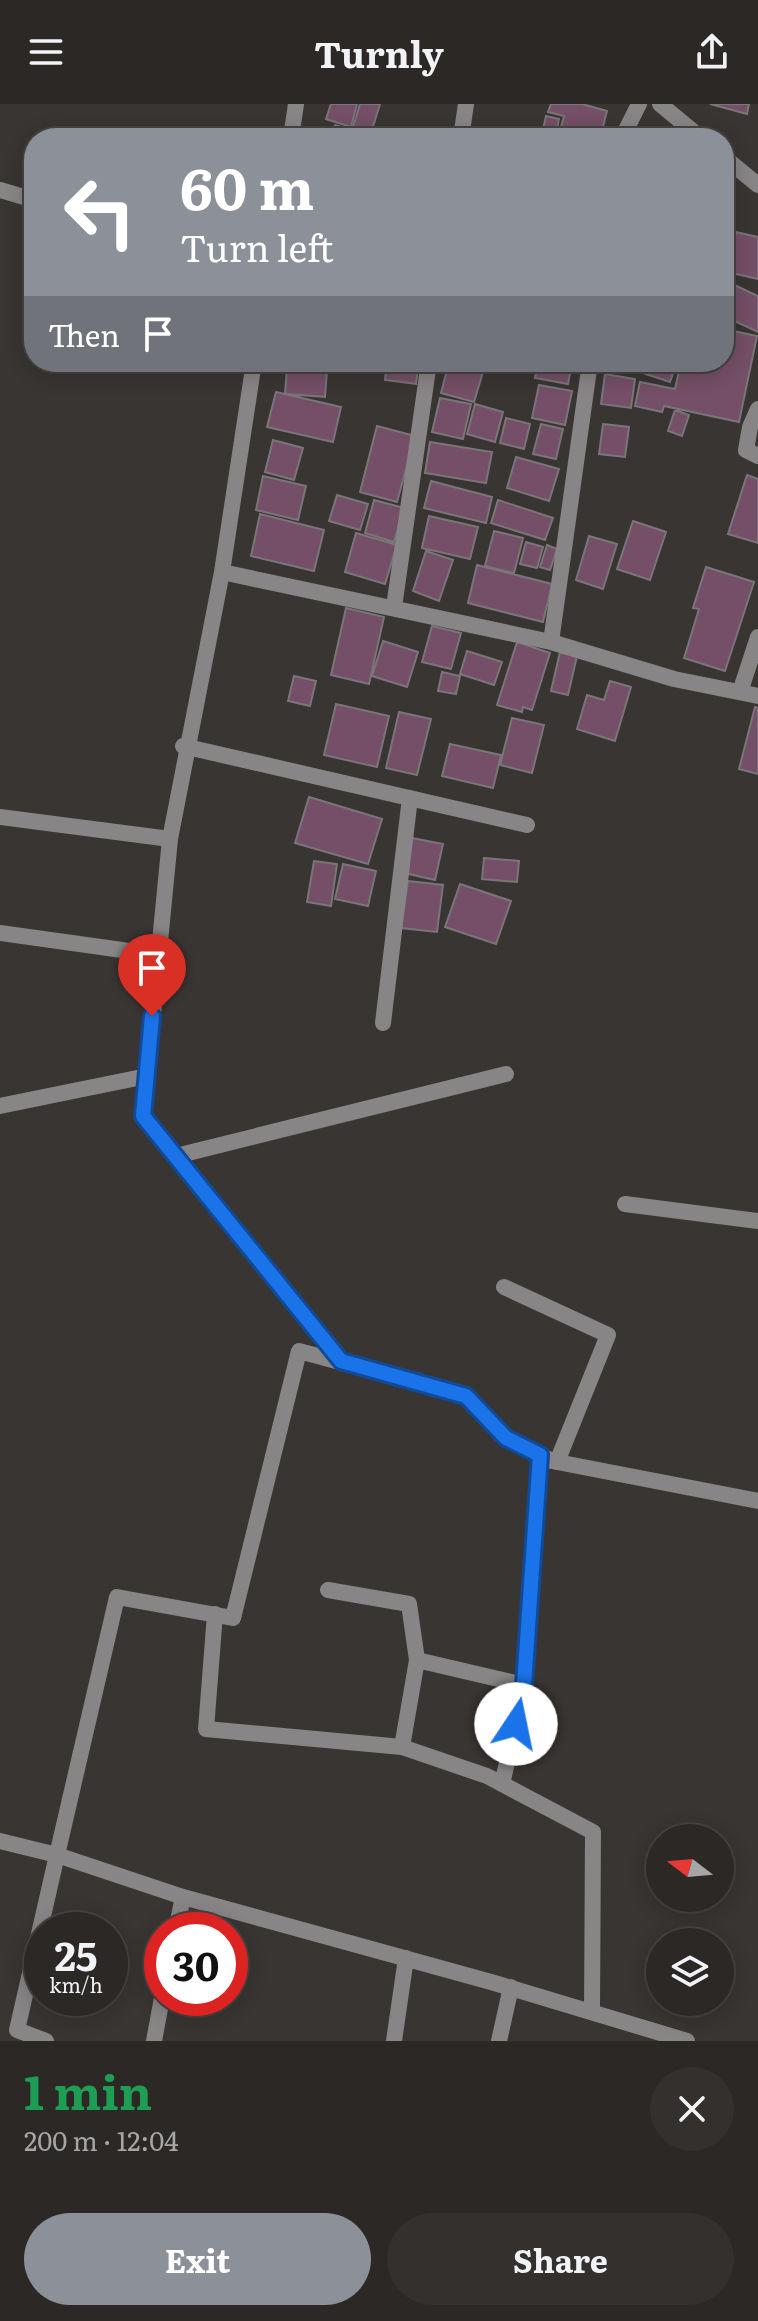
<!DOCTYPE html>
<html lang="en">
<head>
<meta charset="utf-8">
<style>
	:root { --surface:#2b2826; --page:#33302e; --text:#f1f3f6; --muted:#a6a6a7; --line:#474443; --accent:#8c9099 }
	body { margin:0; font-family:Literata,serif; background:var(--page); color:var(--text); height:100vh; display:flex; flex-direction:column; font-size:30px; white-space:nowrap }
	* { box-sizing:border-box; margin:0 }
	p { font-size:26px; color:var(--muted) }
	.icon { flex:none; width:44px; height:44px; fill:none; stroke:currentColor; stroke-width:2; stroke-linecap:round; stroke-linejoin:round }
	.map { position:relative; height:1937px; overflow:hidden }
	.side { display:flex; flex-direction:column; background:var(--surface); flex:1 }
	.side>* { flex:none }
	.guide { position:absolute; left:24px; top:24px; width:710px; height:244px; border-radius:32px; box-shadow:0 4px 20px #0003,0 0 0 2px var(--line); background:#8c9099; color:#fff; overflow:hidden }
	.needle { width:52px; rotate:286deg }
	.fabs { position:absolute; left:646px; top:1720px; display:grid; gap:16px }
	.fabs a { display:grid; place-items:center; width:88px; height:88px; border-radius:50%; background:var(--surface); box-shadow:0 4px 20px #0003,0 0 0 2px var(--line); font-size:40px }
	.speed { position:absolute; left:24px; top:1808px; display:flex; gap:16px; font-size:40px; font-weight:700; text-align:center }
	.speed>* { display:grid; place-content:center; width:104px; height:104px; border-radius:50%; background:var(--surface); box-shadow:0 4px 20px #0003,0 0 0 2px var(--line); line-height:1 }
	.speed small { font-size:20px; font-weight:400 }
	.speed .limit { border:12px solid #d22; background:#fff; color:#111 }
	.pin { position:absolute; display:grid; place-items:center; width:68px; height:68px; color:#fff; margin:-82px -34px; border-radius:50% 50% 50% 0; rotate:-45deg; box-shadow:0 0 8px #0007 }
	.pin .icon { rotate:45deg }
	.me { position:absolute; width:88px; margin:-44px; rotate:11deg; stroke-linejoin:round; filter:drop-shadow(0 0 6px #0008) }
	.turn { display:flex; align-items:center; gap:28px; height:168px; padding:0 24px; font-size:36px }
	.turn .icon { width:104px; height:104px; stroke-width:2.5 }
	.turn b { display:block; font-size:56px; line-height:68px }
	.then { display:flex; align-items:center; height:76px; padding:0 24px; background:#0003; gap:16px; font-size:30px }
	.round { display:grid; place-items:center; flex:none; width:84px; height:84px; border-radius:42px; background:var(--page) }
	.summary { display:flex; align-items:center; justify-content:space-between; height:136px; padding:0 24px }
	h1 { font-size:48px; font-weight:700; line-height:60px; color:#1e9e55 }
	.action { display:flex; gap:16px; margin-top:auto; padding:16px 24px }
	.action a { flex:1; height:92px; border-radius:48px; background:var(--accent); color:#fff; font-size:32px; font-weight:700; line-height:92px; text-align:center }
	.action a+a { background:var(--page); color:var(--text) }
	header { display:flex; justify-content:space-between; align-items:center; height:104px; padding:0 24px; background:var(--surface); font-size:36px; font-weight:700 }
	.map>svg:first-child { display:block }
	.building { fill:#744f67; stroke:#7a7578; stroke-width:2 }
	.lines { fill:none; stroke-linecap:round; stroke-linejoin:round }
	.street { stroke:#878585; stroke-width:16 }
	.route-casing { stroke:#114b97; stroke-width:20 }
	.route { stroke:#1a73e8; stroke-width:14 }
</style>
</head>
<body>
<header><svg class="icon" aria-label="menu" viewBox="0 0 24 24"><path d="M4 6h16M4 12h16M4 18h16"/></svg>Turnly<svg class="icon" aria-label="share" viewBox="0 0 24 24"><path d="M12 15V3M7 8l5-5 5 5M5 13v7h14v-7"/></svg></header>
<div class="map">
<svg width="758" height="1937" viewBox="0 0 758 1937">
	<rect width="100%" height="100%" fill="#393533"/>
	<path class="building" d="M331 0H357L351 23 326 15Z
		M360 0H380L371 29 353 23Z
		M551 0H582L607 7 600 34H558L564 12 548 8Z
		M710 0H749L747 10Z
		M546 12 559 15 555 34H541Z
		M335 21 367 31 366 34H330Z
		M736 128 758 133V175L727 168Z
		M724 176 758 192V228L724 212Z
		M724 225 757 232 739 318 664 302 662 308 635 302 640 278 675 285 681 258H724Z
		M387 258H419L416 280 385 276Z
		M449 258 483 268 474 298 441 289Z
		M538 258H572L568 280 535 274Z
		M609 258H677L670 278Z
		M287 263 327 266 325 293 285 290Z
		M605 270 635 275 631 304 601 300Z
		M539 281 572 287 565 321 532 314Z
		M276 288 341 303 333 338 267 323Z
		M440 294 471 300 463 335 432 328Z
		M475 300 503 308 495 338 467 330Z
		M675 306 689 311 682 332 668 327Z
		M506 314 530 320 524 345 500 339Z
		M541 320 563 325 556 355 533 350Z
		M603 320 629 323 625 353 599 350Z
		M377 322 415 332 397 398 360 388Z
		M273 336 303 344 294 376 265 368Z
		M430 338 492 348 486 379 425 369Z
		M516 353 559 365 549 397 507 384Z
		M747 371 758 375V439L728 430Z
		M263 372 306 382 298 416 256 406Z
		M431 377 492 393 486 419 424 404Z
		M337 391 368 400 360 426 329 417Z
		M374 396 404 404 394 438 365 429Z
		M498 396 553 414 545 436 491 419Z
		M260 410 324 426 314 467 251 452Z
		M429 412 478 423 470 455 422 444Z
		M633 417 666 428 650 476 617 465Z
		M494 427 523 434 514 469 485 462Z
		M356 429 397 441 385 480 345 468Z
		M589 432 617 440 603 485 576 476Z
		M526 438 543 443 537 464 520 460Z
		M547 441 557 445 550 466 540 463Z
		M426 447 453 456 439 497 413 487Z
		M477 461 552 480 543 518 468 499Z
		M706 463 754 478 725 567 684 554 699 505 693 504Z
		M346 504 384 513 369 580 331 571Z
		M432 522 461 529 451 565 422 558Z
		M383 537 418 548 407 583 372 572Z
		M517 538 550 549 532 606 523 603 522 608 497 601Z
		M467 547 502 558 494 581 460 570Z
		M560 548 577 552 568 591 551 587Z
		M442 568 460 572 456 590 438 587Z
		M294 572 316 577 310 602 288 597Z
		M610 577 631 583 615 637 577 625 587 591 604 596Z
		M336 600 389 612 377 663 324 651Z
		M755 603 758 604V670L739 665Z
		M399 608 431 615 417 671 386 664Z
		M512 614 544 621 532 669 500 661Z
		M450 640 501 651 493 684 442 672Z
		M309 693 382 715 368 760 295 739Z
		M412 734 443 740 435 776 404 769Z
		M484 754 519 757 517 778 482 775Z
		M314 757 337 760 331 802 307 798Z
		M343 760 376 767 368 802 335 795Z
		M408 777 443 781 437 828 401 824Z
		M460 780 511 797 496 840 445 823Z"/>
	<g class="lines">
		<path class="street" d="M660 0 701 34
			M291 34 296 0
			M461 34 466 0
			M622 34 639 0
			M724 53 758 81
			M0 86 34 96
			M254 258 222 468 170 735 143 1012 341 1257
			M758 305 750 323 746 346 758 352
			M222 468 551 538 674 575 758 592
			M394 503 429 258
			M551 538 590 258
			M740 588 758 533
			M183 642 527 721
			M0 713 170 735
			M0 829 158 851
			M383 919 410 694
			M0 1002 147 972
			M176 1052 506 970
			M625 1100 758 1117
			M504 1183 608 1231 557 1358
			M328 1486 409 1500 417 1556 402 1643
			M215 1510 206 1625 402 1643 487 1672 593 1728 592 1908
			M417 1556 524 1581
			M502 1680 523 1590 540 1351
			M0 1737 57 1751 17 1926 46 1937
			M183 1793 57 1751 117 1493 233 1514 299 1247 466 1292 506 1334 552 1357 758 1397
			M176 1826 183 1793 491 1878 687 1937
			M154 1937 162 1894
			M394 1937 406 1854
			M499 1937 511 1883"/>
	</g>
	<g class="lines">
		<defs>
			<path id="route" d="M152 912 143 1012 341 1257 466 1292 506 1334 540 1351 524 1581 516 1620"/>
		</defs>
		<use href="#route" class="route-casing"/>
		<use href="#route" class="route"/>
	</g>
</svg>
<div class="fabs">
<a><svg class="needle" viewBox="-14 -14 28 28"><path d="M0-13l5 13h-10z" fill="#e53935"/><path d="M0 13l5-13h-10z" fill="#a6a6a7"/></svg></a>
<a><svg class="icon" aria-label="layers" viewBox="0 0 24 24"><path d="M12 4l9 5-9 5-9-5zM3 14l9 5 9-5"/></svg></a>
</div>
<div class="speed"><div>25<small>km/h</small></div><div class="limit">30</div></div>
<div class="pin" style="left:152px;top:912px;background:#d93025"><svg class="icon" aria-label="arrive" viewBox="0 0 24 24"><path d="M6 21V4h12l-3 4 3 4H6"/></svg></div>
<svg class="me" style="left:516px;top:1620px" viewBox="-20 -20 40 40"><circle r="19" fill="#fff"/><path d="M0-13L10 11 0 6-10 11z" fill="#1a73e8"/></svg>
<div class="guide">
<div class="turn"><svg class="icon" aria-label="left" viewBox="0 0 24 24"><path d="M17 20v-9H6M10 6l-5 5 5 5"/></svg><div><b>60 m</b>Turn left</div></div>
<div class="then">Then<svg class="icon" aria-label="arrive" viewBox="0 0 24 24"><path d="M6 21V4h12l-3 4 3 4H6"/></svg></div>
</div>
</div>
<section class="side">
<div class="summary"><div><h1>1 min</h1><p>200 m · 12:04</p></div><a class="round"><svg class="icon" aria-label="close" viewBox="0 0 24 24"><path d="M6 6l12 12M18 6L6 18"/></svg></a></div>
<div class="action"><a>Exit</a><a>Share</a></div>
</section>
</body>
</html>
